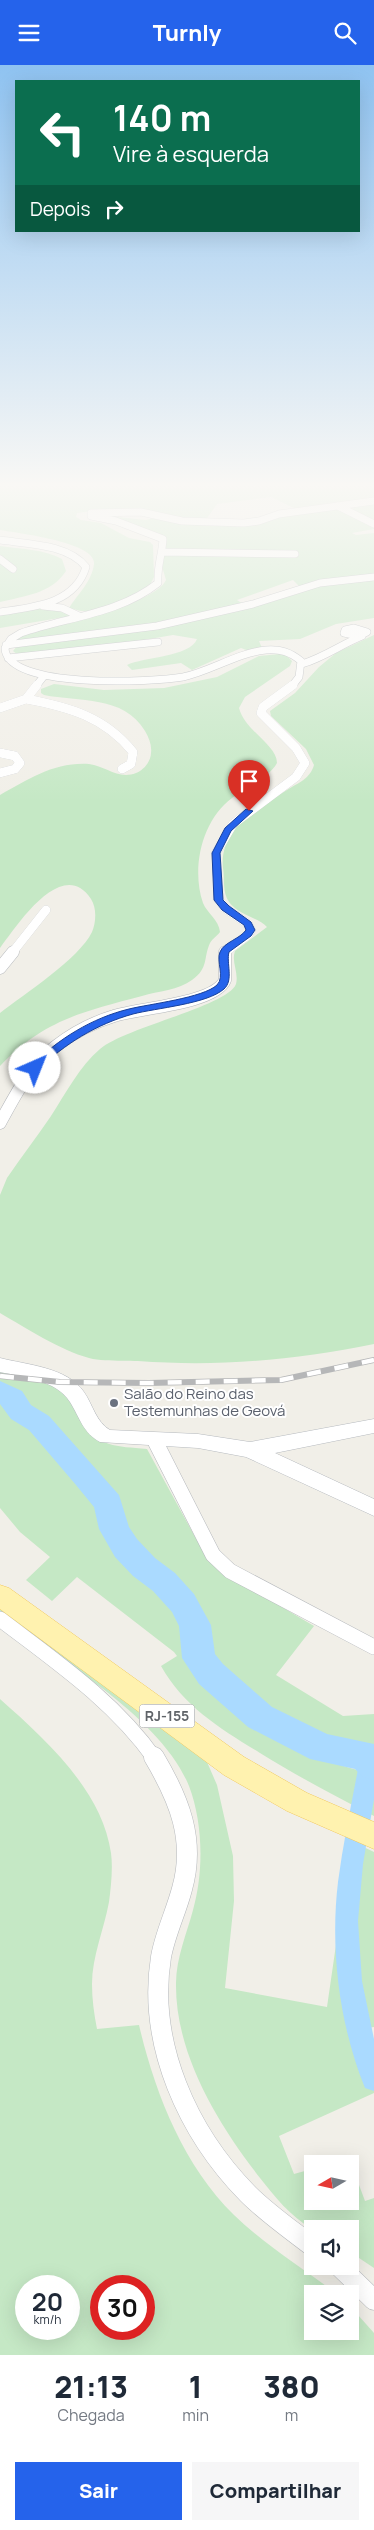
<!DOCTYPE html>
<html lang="pt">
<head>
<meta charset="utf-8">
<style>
	:root { --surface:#fff; --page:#f6f6f7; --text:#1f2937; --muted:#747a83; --accent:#2563eb }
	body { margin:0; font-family:Manrope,sans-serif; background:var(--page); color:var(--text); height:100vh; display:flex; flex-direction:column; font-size:19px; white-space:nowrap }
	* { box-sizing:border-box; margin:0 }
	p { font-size:16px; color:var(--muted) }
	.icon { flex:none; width:28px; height:28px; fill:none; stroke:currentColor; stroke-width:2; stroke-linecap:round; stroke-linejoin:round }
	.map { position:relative; height:2290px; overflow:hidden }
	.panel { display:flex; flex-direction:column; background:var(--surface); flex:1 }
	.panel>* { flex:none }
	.guide { position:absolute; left:15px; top:15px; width:345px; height:152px; border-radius:0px; box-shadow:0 5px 20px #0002; background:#0b6e4f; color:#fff; overflow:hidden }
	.needle { width:32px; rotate:261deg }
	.buttons { position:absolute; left:304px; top:2090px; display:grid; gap:10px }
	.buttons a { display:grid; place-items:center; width:55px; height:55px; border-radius:0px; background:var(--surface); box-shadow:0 5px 20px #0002; font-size:25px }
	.speed { position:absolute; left:15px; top:2210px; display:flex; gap:10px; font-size:25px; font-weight:700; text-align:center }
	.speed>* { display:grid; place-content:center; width:65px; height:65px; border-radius:50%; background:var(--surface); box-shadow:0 5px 20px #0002; line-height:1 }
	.speed small { font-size:12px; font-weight:400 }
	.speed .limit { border:8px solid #d22; background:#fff; color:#111 }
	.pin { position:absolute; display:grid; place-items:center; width:42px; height:42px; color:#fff; margin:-51px -21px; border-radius:50% 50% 50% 0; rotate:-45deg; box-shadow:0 0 5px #0007 }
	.pin .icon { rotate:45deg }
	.me { position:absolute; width:55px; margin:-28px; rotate:44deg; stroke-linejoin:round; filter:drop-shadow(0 0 4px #0008) }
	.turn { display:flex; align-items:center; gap:18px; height:105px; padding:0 15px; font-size:22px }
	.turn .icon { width:65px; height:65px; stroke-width:2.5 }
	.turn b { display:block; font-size:35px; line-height:42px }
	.then { display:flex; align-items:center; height:48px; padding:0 15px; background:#0003; gap:10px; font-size:19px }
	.eta { display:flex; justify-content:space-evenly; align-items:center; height:85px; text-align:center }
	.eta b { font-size:30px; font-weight:800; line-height:35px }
	.action { display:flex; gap:10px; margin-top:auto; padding:10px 15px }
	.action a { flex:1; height:58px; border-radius:0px; background:var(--accent); color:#fff; font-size:20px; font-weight:800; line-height:58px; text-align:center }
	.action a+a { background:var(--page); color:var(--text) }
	header { display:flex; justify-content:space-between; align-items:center; height:65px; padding:0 15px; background:var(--accent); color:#fff; font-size:22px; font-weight:800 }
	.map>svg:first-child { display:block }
	.green { fill:#c5e8c5; fill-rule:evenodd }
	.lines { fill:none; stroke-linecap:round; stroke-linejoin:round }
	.canal { fill:#aadaff; fill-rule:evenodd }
	.river { fill:#aadaff; fill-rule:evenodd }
	.street-far4-casing { stroke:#b5b8bc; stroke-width:8 }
	.street-far3-casing { stroke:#b5b8bc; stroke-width:9 }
	.street-far2-casing { stroke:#b5b8bc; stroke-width:13 }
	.street-far1-casing { stroke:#b5b8bc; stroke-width:16 }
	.street-casing { stroke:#b5b8bc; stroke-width:21 }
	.secondary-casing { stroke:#b6babf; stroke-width:1 }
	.primary-casing { stroke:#f2c960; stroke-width:1 }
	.street-far4 { stroke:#fff; stroke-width:7 }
	.street-far3 { stroke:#fff; stroke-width:9 }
	.street-far2 { stroke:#fff; stroke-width:12 }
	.street-far1 { stroke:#fff; stroke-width:15 }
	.street { stroke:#fff; stroke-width:20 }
	.secondary { fill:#fff; fill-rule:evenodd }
	.primary { fill:#fff2af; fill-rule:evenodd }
	.rail-casing { stroke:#b6b7b8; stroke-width:6 }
	.rail { stroke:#fff; stroke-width:4.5; stroke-dasharray:14; stroke-linecap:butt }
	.route { fill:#2563eb; stroke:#184099 }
	.worship-dot { fill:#6b7280; stroke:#fff; stroke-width:2 }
	.labels { text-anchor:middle; stroke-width:4; stroke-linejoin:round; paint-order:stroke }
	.shield { fill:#fff; stroke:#8f9295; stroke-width:1 }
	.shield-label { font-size:14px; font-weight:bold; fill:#5f6368 }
	.worship-label { font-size:15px; fill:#5b616d; stroke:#fff; text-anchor:start }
</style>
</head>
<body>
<header><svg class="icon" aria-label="menu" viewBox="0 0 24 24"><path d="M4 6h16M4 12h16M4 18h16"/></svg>Turnly<svg class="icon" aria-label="search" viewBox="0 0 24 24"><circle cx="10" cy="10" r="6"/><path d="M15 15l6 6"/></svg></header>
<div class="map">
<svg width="374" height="2290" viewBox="0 0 374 2290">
	<rect width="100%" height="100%" fill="#f1efe8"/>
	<path class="green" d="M0 417H374V435L298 445 271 432 217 439 205 456 102 445 77 448 76 452 81 455 101 458 129 473 150 477 153 480 154 512 149 522 132 533 92 546H81L69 543C78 529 92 516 94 499 97 477 16 468 0 465Z
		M374 438V464L352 468 356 470 374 468V510L299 521 293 515 237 535 243 539 146 561 14 576 17 571C46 563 155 540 166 515L161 498 164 489 299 491V488L164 487 166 476 114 455 117 452 146 455 157 452 202 459Z
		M0 481C20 484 44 484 62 494L66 506C51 529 24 531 0 537Z
		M374 514V553L336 559 300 574 259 576 262 583 249 586 241 583 192 605 181 598 132 605 127 600C143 592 190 592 197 574L173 570 126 578 18 590 13 586 17 581 106 571 307 523Z
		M42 543 57 544 71 551 0 563V549Z
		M374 570V1279C295 1295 219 1302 138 1296 123 1295 104 1297 89 1293 60 1285 26 1263 0 1248V1130L7 1113C21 1092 37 1072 51 1051 66 1028 79 1002 100 984 126 962 228 941 236 919 239 908 231 897 235 886L267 862C258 852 238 850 229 837 222 827 225 814 223 803 219 764 257 743 287 725 298 718 310 714 314 700L306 684 271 651 270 646 295 628 319 602 336 588Z
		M280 589 287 591 292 596 290 601 245 632 239 643C245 666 277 680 277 698 269 713 245 723 232 733 202 755 191 803 203 838 207 848 219 855 220 867 217 871 213 873 210 878 203 893 209 903 192 915 179 925 158 926 142 931 82 947 44 955 0 1001V948C24 929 79 894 92 867 96 858 97 843 91 834 62 790 16 862 0 883V730C29 714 54 697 89 699 106 701 118 715 136 708 144 705 151 696 151 688 152 680 149 673 145 666 124 630 78 637 44 630L41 628V624L54 619 104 625 164 623 217 612 259 591Z
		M0 1302C16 1306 54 1316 65 1328 71 1335 76 1346 80 1354 98 1383 116 1381 147 1384L206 1492 217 1504 314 1561 276 1610 343 1651 374 1649V1686C363 1685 351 1684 340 1681 305 1670 231 1628 213 1595 203 1578 206 1555 194 1538 180 1516 157 1508 142 1490 128 1473 122 1452 110 1434 90 1402 34 1335 0 1321Z
		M0 1335C38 1363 70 1397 95 1437 107 1455 113 1476 126 1493 142 1513 167 1523 181 1545 192 1564 193 1587 205 1608 217 1628 238 1650 259 1660 268 1665 278 1668 287 1673 316 1688 340 1704 374 1708V1751C335 1731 297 1711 260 1688 221 1664 184 1642 161 1601L177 1591 174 1587 77 1512 52 1536 26 1515 50 1492 20 1467 0 1443Z
		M0 1535 207 1697 217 1720 233 1791 234 1836 225 1923 327 1942 351 1776 374 1787V1962L367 1963 374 1988V2028L279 2071 294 2109 312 2104V2136H350V2099H329L349 2093 365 2136 374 2133V2203L350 2187V2164C340 2164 320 2167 311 2163 291 2152 274 2131 260 2113 218 2059 175 1989 176 1918 176 1893 187 1868 193 1845 204 1806 203 1758 189 1721 162 1653 58 1593 0 1552Z
		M0 1634C45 1674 102 1725 111 1788 113 1803 111 1822 109 1837 104 1864 92 1892 92 1919 92 1934 94 1949 97 1964L139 1960C155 2028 183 2100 234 2150 265 2180 302 2203 337 2229H312V2266H350V2241L374 2268V2290H0ZM26 2221H69V2264H26ZM101 2221H144V2264H101Z"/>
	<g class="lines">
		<path class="canal" d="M369 1695 374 1697V1734L363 1799 358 1856 362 1916 374 1974V2026L365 2023C339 1959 330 1884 338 1817 343 1779 351 1741 358 1704L362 1697Z"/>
		<path class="river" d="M0 1316 22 1326 31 1340 49 1351 119 1430 129 1462 137 1474 155 1493 175 1508 194 1529 211 1560 215 1589 223 1599 272 1642 327 1669 374 1679V1715L362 1711 355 1704 310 1694 248 1662 199 1619 182 1593 179 1561 172 1547 153 1526 133 1511 115 1492 99 1464 94 1442 76 1420 29 1365 11 1354 0 1339Z"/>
		<defs>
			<path id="street-far4" d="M338 441 374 459
				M0 475C27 479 68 479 86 502 75 539 34 542 0 547
				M162 487 295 489
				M0 494 13 504
				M43 541 62 543 79 551
				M354 563 367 567 358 571 344 568 345 565Z
				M6 580 157 561 253 539 320 518 374 512
				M8 593 158 577
				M302 599C325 592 340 580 362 571
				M36 621 44 611
				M292 621 299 612 301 596C290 587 281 584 266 585 237 588 211 606 183 612 155 617 6 625 5 583L11 574 21 568C67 552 119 549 158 518 157 500 162 491 163 474L116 456 91 451V448L141 447 182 456 244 458 259 456 279 449 374 436"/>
			<path id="street-far3" d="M26 634C69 642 105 652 133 687L131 699 122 704
				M0 643 26 634 37 620
				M0 688 15 691 20 698 15 704 0 708
				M12 888 46 845
				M224 888 248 870 251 865 248 859 225 843 219 835 216 788 233 759 296 712 305 698 296 683 261 648 263 642 293 620"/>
			<path id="street-far2" d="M0 903 13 887
				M0 1058C15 1031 30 1000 56 981 73 968 94 957 114 951 138 943 215 939 225 915V887"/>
			<path id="street-far1" d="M155 1376 213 1490 230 1506 374 1582
				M0 1554C55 1596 114 1636 155 1694"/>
			<path id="street" d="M154 1692C179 1734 196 1775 182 1824 176 1847 165 1869 161 1892 147 1979 188 2068 248 2129 267 2148 290 2164 312 2181
				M339 2201 374 2235"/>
			<path id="secondary" d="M0 1293C27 1300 67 1302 84 1327 93 1340 96 1357 110 1365L198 1369 250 1377 374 1354V1368L275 1388 374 1434V1451L246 1392 198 1383 100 1377C83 1368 80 1353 70 1337 56 1315 24 1312 0 1307Z"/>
			<path id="primary" d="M0 1520 9 1523 244 1692 307 1728 374 1757V1784L287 1746 224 1710 0 1544Z"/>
		</defs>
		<use href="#street-far4" class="street-far4-casing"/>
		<use href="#street-far3" class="street-far3-casing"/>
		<use href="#street-far2" class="street-far2-casing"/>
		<use href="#street-far1" class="street-far1-casing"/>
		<use href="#street" class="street-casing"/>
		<use href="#secondary" class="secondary-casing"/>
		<use href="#primary" class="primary-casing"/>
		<use href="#street-far4" class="street-far4"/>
		<use href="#street-far3" class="street-far3"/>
		<use href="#street-far2" class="street-far2"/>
		<use href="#street-far1" class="street-far1"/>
		<use href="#street" class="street"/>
		<use href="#secondary" class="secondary"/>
		<use href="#primary" class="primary"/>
		<defs>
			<path id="rail" d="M0 1311 60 1317 149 1318 281 1315 374 1295"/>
		</defs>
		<use href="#rail" class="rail-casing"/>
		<use href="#rail" class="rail"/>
	</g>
	<linearGradient id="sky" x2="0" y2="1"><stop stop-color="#8fc3f1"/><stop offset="0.57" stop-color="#f9f8f5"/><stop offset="1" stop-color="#f9f8f5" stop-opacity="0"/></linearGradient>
	<rect width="374" height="737" fill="url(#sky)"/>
	<path class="route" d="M246 744 253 746 231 766 220 788 223 835 229 841 251 857 255 865 251 871 229 887C226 898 234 915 224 924 207 939 156 943 133 949 97 959 64 979 38 1005H31V1001C58 974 92 953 129 944 149 939 203 933 217 920 225 912 216 896 220 887 224 877 240 874 246 865L244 860 222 845 214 835 212 788 225 763Z"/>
	<circle class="worship-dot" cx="114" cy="1338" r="5"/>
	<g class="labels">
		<rect class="shield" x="139.5" y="1639.5" width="55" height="23" rx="4"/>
		<g class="shield-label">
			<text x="167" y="1656">RJ-155</text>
		</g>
		<g class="worship-label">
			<text x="124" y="1334">Salão do Reino das<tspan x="124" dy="17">Testemunhas de Geová</tspan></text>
		</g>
	</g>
</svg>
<div class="buttons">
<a><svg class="needle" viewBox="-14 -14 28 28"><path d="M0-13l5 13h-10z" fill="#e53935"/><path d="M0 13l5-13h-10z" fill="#747a83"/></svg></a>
<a><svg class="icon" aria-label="sound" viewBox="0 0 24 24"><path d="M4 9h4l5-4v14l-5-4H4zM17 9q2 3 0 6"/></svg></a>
<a><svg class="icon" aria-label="layers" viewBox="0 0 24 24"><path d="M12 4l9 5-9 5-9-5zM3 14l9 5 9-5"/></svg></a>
</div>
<div class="speed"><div>20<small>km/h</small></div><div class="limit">30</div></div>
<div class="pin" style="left:249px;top:746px;background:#d93025"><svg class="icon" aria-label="arrive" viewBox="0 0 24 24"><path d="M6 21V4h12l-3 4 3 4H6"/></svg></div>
<svg class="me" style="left:35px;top:1003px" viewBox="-20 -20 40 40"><circle r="19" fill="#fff"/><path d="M0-13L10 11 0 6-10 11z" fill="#2563eb"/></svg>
<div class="guide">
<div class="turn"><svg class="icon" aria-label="left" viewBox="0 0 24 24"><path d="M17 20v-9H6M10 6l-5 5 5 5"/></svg><div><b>140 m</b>Vire à esquerda</div></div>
<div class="then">Depois<svg class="icon" aria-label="right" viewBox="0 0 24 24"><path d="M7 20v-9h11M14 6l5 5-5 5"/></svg></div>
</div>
</div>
<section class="panel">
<div class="eta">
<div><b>21:13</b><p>Chegada</p></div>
<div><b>1</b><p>min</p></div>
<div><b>380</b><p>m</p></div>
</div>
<div class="action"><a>Sair</a><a>Compartilhar</a></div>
</section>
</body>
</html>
